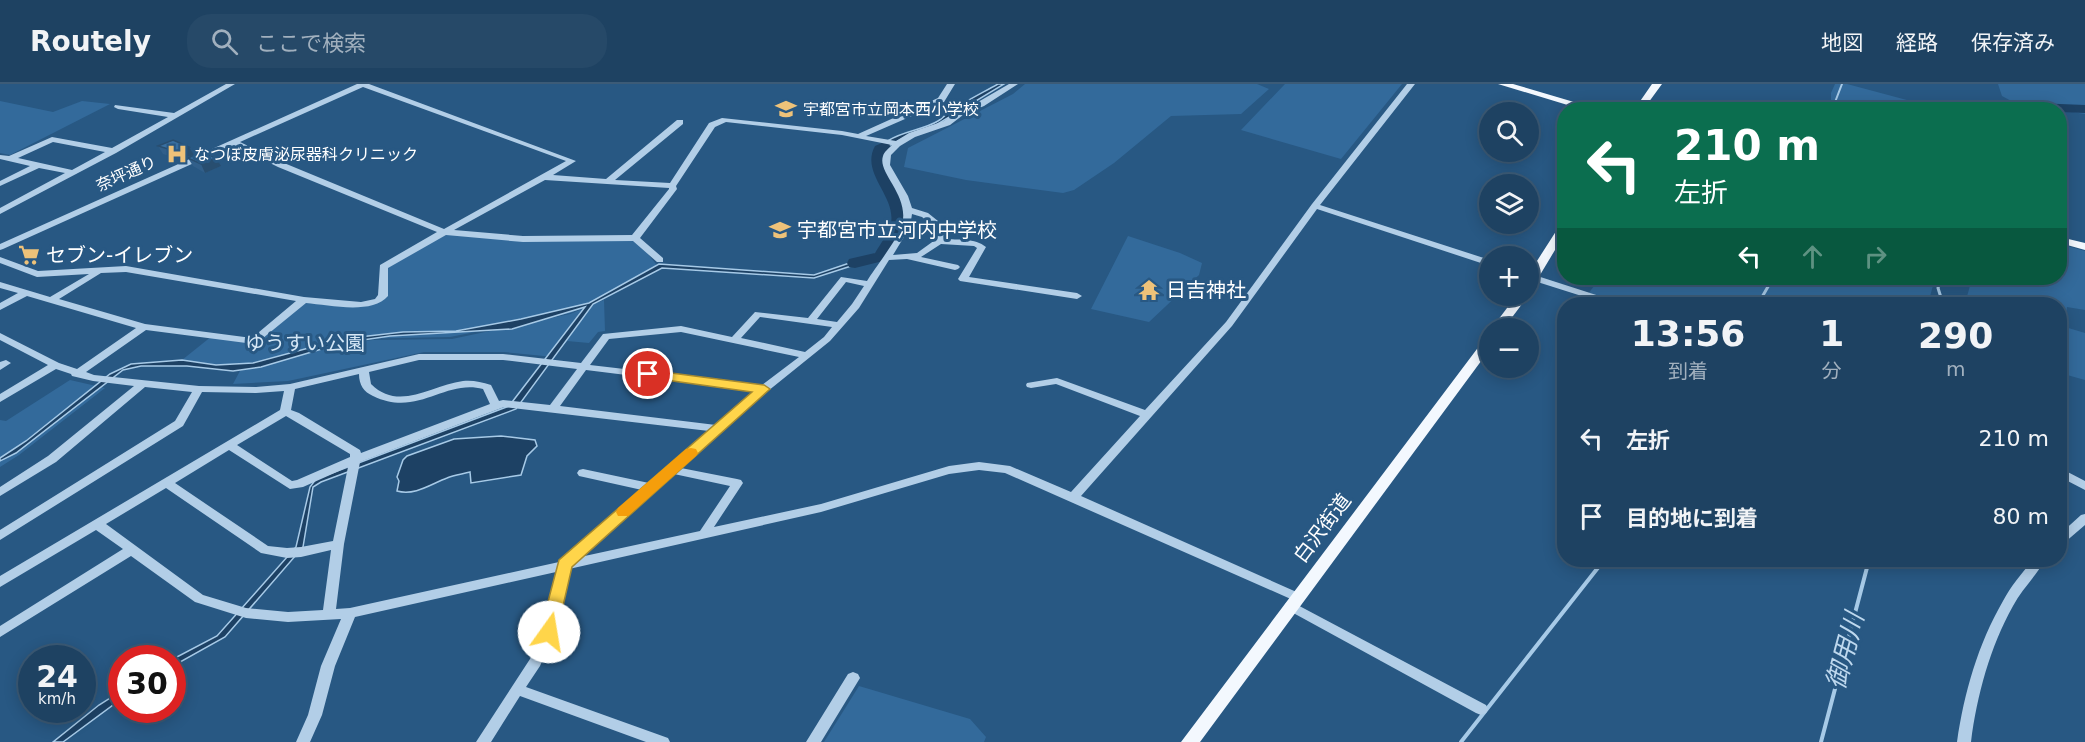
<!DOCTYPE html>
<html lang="ja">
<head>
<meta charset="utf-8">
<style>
	:root { --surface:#1e4262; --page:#264968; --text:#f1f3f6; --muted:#a1b0be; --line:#3c5b77 }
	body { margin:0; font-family:"DejaVu Sans","Noto Sans JP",sans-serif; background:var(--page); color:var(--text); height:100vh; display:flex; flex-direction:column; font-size:22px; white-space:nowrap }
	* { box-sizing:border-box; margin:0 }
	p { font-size:20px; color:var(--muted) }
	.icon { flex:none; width:33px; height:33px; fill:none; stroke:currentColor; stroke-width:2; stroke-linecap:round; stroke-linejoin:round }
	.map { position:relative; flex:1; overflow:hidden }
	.panel { position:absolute; left:1557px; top:213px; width:510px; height:270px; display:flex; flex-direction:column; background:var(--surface); border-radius:24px; box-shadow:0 3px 15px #0003,0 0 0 2px var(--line) }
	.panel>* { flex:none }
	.top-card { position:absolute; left:1557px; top:18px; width:510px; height:183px; border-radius:24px; box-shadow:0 3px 15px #0003,0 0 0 2px var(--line); background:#0b6e4f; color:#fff; overflow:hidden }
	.fabs { position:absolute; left:1479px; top:18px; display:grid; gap:12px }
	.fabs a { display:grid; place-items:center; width:60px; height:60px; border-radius:50%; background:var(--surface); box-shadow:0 3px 15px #0003,0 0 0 2px var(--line); font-size:30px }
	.speed { position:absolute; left:18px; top:561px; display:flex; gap:12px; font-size:30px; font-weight:700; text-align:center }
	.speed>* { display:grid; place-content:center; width:78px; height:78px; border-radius:50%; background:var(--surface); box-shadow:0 3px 15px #0003,0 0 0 2px var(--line); line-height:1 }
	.speed small { font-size:15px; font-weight:400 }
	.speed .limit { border:9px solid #d22; background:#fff; color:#111 }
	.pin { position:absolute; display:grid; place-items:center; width:51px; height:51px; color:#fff; margin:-26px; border:3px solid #fff; border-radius:50%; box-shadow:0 2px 6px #0007 }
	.me { position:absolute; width:66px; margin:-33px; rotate:13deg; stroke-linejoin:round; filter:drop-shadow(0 0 4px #0008) }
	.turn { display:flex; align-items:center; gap:21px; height:126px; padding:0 18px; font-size:27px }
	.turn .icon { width:78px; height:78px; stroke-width:2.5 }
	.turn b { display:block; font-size:42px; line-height:51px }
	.lanes { display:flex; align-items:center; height:57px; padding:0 18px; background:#0003; justify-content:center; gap:30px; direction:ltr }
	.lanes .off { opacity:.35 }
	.eta { display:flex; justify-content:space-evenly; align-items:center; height:102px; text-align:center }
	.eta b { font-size:36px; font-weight:600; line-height:42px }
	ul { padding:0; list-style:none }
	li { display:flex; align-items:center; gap:18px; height:78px; padding:0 18px }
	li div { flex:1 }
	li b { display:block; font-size:22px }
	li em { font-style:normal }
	header { display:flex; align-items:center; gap:36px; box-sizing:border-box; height:84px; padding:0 30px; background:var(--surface); border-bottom:2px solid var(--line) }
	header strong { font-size:28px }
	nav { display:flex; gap:33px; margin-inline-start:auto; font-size:21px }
	.search { width:420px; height:54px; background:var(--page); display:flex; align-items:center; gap:15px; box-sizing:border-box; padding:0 21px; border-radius:24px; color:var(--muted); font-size:22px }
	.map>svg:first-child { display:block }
	.green { fill:#336a9b }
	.water { fill:#1d4164; stroke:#a7cae7; stroke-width:1.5 }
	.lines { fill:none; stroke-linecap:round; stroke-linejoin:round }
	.stream-far2 { stroke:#a7cae7; stroke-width:2 }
	.stream-far1 { stroke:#a7cae7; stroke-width:3 }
	.stream { stroke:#a7cae7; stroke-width:4 }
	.river { fill:#1d4164; fill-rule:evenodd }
	.minor { fill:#b2cee7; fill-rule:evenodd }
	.major { fill:#f3f8fe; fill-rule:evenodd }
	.wall { fill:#315f8a }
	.shaded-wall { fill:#284e70 }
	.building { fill:#396fa0; stroke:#284e70; stroke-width:1.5 }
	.route { fill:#ffd54a; stroke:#a68a30; stroke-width:1.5 }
	.slow { fill:#f59e0b }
	.labels { text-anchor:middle; stroke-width:6; stroke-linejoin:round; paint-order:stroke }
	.far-poi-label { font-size:16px; fill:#fff; stroke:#285883; text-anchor:start }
	.far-street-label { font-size:16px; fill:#fff; stroke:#285883 }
	.poi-label { font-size:20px; fill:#fff; stroke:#285883; text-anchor:start }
	.park-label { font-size:20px; fill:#d5e7f6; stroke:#285883 }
	.street-label { font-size:20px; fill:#fff; stroke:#285883 }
	.near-water-label { font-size:26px; font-style:italic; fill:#bed8ee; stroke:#285883 }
</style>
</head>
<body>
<header>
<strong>Routely</strong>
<div class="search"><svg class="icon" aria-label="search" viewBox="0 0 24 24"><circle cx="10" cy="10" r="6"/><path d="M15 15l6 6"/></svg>ここで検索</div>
<nav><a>地図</a><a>経路</a><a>保存済み</a></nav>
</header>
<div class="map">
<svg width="2085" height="658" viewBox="0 0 2085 658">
	<rect width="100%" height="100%" fill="#285883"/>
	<path class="green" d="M1025 0H1257L1269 5 1241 30 1171 32 1114 79 1074 106 1063 109 966 96 904 83 908 64 1013 10Z
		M1285 0H1402L1341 75 1241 46Z
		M1835 0H1847L1933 23V25L1846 26 1831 22V9Z
		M1998 0H2085V30L2015 19 2002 12Z
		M0 17 53 28 82 17 110 20 10 71 0 69Z
		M448 150 523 155 635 154 660 185 571 229 450 253 343 255 342 259 373 256 452 255 570 230 604 216 605 247 598 248 589 259 567 257 554 273 504 268H424L288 297 233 300 241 285 182 276 212 252 254 257 304 216 361 221 378 217 383 183Z
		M1128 152 1180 169 1202 179 1199 191 1149 238 1091 225Z
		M2060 160 2085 167V226L2067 223 2065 243 2085 249V296L2060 289V220H1965L1972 194H2060Z
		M1600 194 1629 201 1634 194H1935L1928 220H1627L1588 210Z
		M70 296 105 304 19 371 0 383V336L6 337Z
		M859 602 970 635 986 653 984 658H824Z"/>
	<path class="water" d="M998 0H1004L936 41 913 49 885 64 880 76 900 121V139L879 173 814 194 662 184 593 220 516 325 321 398 313 403 303 463 225 553 173 582V575L217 552 296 463 310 403 316 395 509 322 585 223 512 245 390 252 342 259 261 283 233 287 187 282H141L123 286 16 369 0 377V374L26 357 110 290 131 280 182 276 216 281 253 279 342 255 403 248 456 247 521 235 589 219 659 180 814 191 876 170 896 140 895 119 875 79C878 47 917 50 938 37 942 35 945 31 949 28 964 18 982 9 998 0Z
		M501 352 535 356 537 362 527 372 521 391 471 399 470 388C463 390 454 391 447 394 431 400 415 412 397 407L399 397 397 393 403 376 407 372 454 355Z
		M121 607V615L63 658H53L99 621Z"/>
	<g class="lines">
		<path class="stream-far2" d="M1832 26 1842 0"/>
		<path class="stream-far1" d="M1941 194 1938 204 1943 220
			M1758 220 1773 194"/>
		<path class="stream" d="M1461 658 1604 476
			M1821 658 1869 476"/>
		<path class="river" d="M2035 19 2085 21V29L2060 28V26H2001L2008 22Z
			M884 58 891 62 887 67C884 94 911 112 907 138 905 151 894 165 887 176L855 184 849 183 847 179 849 175 875 169C881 159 888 150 891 139 896 112 860 89 875 62Z"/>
		<path class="minor" d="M226 0H235L116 69 0 130V124L65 89 39 84 0 102V97L30 82 0 75V71L9 72 52 53 112 64 168 33 118 25 114 23 115 21 174 29ZM53 58 105 68 72 86 18 74Z
			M357 0H369L576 77 553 91 606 95 677 36H683V40L615 96 670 99 709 39 722 34 842 47 858 50 938 14 947 0H955L944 18 866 52 896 57 909 49 944 37 957 27 978 18 1009 0H1018L984 22 963 31 950 41 915 53 900 62 891 71 890 81 908 112 912 124 928 129 943 141 944 155C958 156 975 154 986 163L969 193 1077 209 1082 212 1077 215 960 197 958 195 977 164 974 162 941 160 921 173 958 181 960 183 958 185 955 186 907 175 889 176 859 224 830 257 768 307 681 384 737 395 741 396 743 399 714 443 821 420 949 382 979 378 1010 382 1071 408 1140 332 1056 300 1031 304 1027 303 1026 301 1027 299 1057 294 1145 326 1226 238 1312 120 1407 0H1415L1320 121 1490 176V182L1317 125 1232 242 1081 412 1301 510 1303 513 1301 516 1297 518 1293 516 1005 389 979 386 949 390 821 428 569 485 555 548 540 582 526 603 668 654 670 658H646L520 612 491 658H476L530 575 543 548 556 488 355 533 335 582 322 631 310 658H296L308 631 321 582 341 535 288 538 246 534 195 518 131 472 0 553V542L123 465 96 446 0 503V492L280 326 284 307 256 309 202 308 183 342 0 456V446L175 337 192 308 145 303 56 378 0 412V403L48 372 134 302 93 297 72 292 71 290 56 285 0 318V310L48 281 0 256V249L59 279 77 285 136 244 27 212 0 226V219L18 209 0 204V198L50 213 89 190 37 193 0 179V173L38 187 126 182 304 213 361 218 375 215 378 211 380 181 437 148 278 83 234 61 3 165 0 166V160ZM363 3 566 77 444 145 284 79 240 58ZM726 38 842 51 892 61C889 64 884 68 883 72 877 89 910 111 902 141 899 153 875 184 867 197L841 193 808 234 755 228 732 253 681 242 603 250 581 279 503 270H419L290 300 256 303 199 302 94 291 86 288 146 246 254 260 257 259 306 219C329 221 372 231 388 212V184L446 151 523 158 633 157 657 178H663V174L640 154 677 105 676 102 715 43ZM545 96 669 104V105L632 151 523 152 454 146ZM912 130 922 133 936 144 935 156 917 169 893 171 910 143ZM126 188 296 217 252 254 145 240 59 215 101 189ZM846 198 864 202 852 220 837 238 817 235ZM760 233 832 243 824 253 805 268 741 254ZM681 248 799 273 762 301 590 281 609 255ZM419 276H503L577 285 550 321 503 316 499 317 491 301C481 298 473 296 463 297 432 301 399 328 371 300L369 288ZM586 286 755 307 716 341 560 322ZM359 290C359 301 364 308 373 312 418 334 444 295 483 305L490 320 361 369 360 366 299 329 291 326 295 305ZM504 323 709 347 649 399 583 385 579 386 577 389 579 392 642 406 559 478 350 524 336 525 344 460 360 378ZM286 332 350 370V373L297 396 292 397 237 361ZM229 366 290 405 303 403 348 383 333 457 301 463 287 464 268 462 175 399ZM674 390 730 402 700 447 580 473ZM166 404 261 469 287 474 301 473 331 466 323 526 288 528 246 524 203 511 106 440Z
			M1528 189 1618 218 1620 220H1607L1528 195Z
			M6 276 11 279 0 286V278Z
			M2060 384 2085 397V406L2060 393Z
			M2085 430V441L2064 459 2060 460V450L2081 431Z
			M2033 476H2045C2036 492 2022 505 2013 522 1990 563 1977 611 1971 658H1957C1964 609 1978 560 2003 517 2011 502 2022 489 2033 476Z
			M1290 517 1486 621 1488 625 1486 629 1481 631 1476 629 1286 525 1284 522 1286 519Z
			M853 588 858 590 860 594 821 658H806L848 590Z"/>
		<path class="major" d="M1498 0H1513L1601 26H1584Z
			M1652 0H1662L1643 26H1634Z
			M1564 140V151L1534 201 1528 204V191L1560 141Z
			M2060 153 2085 159V166L2060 159Z
			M1516 212H1528L1504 244H1492Z
			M1490 252V265L1200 658H1181L1486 253Z"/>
	</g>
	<path class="wall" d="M158 62 189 63 194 71 179 75 163 70Z
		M188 74 221 82 205 89 193 82Z"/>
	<path class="shaded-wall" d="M189 63 194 71 179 75 175 67Z
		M216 74 221 82 205 89 201 80Z"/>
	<path class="building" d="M173 56 189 63 175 67 158 62Z
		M202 68 216 74 201 80 188 74Z"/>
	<path class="route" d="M648 286 764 301 770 305 572 483 557 548 554 553 549 555 543 553 540 548 559 476 752 308 644 293 642 290 644 287Z"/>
	<path class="slow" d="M691 364 696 365 698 369 696 372 628 432H618L616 428 618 424 686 365Z"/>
	<defs>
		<symbol id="school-bare" viewBox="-9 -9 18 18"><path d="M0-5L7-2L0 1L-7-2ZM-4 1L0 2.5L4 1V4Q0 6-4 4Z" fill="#eec279" stroke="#285883" stroke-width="2.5" paint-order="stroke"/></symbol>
		<symbol id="hospital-bare" viewBox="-9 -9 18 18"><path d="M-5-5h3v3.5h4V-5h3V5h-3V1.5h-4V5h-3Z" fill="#eec279" stroke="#285883" stroke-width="2.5" paint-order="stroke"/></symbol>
		<symbol id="supermarket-bare" viewBox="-9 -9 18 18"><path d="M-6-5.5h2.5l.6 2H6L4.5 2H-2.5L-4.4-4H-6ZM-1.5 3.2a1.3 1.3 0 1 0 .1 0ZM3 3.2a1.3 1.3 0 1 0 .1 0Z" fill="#eec279" stroke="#285883" stroke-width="2.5" paint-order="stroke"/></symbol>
		<symbol id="temple-bare" viewBox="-9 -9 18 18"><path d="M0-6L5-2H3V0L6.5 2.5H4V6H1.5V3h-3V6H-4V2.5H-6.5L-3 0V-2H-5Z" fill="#eec279" stroke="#285883" stroke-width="2.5" paint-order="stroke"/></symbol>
	</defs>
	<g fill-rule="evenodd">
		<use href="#school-bare" x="771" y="10" width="30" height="30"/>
		<use href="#hospital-bare" x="162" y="55" width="30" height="30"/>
		<use href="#school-bare" x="765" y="131" width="30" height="30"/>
		<use href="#supermarket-bare" x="14" y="156" width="30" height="30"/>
		<use href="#temple-bare" x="1134" y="191" width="30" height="30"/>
	</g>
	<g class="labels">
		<g class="far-poi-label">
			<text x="803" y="31">宇都宮市立岡本西小学校</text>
			<text x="194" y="76">なつぼ皮膚泌尿器科クリニック</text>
		</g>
		<g class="far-street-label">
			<text transform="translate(126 89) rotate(-24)" y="6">奈坪通り</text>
		</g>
		<g class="poi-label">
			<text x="797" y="153">宇都宮市立河内中学校</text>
			<text x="46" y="178">セブン-イレブン</text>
			<text x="1166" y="213">日吉神社</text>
		</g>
		<g class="park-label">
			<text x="305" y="266">ゆうすい公園</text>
		</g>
		<g class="street-label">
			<text transform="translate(1322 444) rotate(-53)" y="7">白沢街道</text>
		</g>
		<g class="near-water-label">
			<text transform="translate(1845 567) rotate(-75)" y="9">御用川</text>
		</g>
	</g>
</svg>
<div class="fabs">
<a><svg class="icon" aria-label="search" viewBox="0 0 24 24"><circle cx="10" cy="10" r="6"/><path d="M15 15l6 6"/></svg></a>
<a><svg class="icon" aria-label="layers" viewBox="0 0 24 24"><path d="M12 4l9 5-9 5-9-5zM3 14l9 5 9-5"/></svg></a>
<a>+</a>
<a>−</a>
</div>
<div class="speed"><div>24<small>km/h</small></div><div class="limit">30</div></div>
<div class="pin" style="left:648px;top:290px;background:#d93025"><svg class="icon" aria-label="arrive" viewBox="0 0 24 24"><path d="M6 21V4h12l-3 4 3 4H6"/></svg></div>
<svg class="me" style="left:549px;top:548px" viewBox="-20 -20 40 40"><circle r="19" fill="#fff"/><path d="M0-13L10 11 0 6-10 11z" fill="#ffd54a"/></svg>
<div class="top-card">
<div class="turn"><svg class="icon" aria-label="left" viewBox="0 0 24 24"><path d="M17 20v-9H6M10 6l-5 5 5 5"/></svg><div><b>210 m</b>左折</div></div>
<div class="lanes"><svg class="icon" aria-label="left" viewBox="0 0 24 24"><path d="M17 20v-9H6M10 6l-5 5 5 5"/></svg><svg class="icon off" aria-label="ahead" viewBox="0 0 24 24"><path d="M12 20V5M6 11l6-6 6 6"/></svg><svg class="icon off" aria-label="right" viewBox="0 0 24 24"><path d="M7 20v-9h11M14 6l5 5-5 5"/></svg></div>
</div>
<section class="panel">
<div class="eta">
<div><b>13:56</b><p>到着</p></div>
<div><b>1</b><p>分</p></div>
<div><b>290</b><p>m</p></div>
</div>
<ul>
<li><svg class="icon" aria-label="left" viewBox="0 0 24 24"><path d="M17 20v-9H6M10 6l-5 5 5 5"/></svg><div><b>左折</b></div><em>210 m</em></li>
<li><svg class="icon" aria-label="arrive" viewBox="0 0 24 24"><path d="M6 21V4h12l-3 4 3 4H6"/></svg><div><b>目的地に到着</b></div><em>80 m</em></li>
</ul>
</section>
</div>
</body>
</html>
